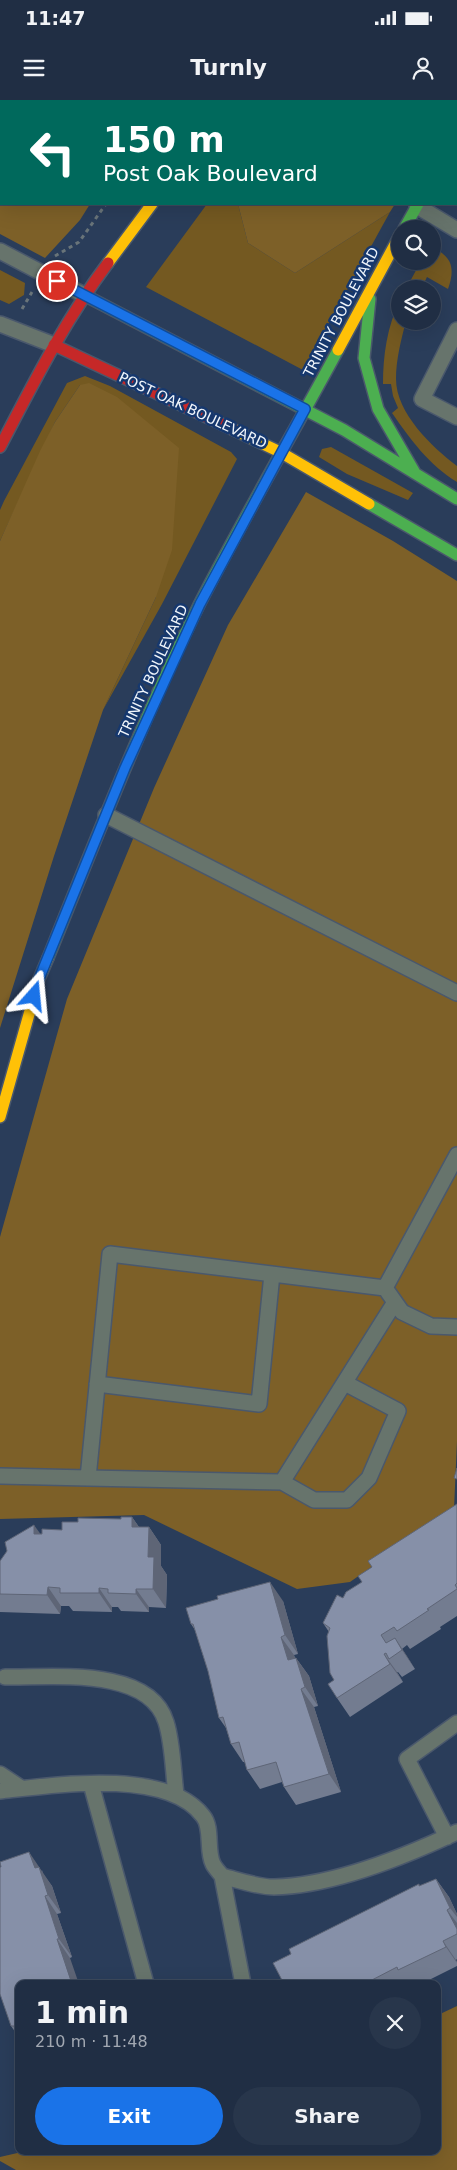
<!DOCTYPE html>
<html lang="en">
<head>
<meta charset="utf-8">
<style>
	:root { --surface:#202e44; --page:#28364b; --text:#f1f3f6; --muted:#a2a8b2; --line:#3d4a5d; --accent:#1a73e8 }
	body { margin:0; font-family:"DejaVu Sans",sans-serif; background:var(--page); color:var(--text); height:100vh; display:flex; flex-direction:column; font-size:19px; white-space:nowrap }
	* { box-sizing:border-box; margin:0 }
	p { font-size:16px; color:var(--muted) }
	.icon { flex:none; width:28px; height:28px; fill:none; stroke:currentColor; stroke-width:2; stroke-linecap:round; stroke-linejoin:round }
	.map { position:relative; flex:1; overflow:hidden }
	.side { position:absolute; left:15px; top:1880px; width:426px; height:175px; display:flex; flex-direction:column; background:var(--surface); border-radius:10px; box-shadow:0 5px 20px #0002,0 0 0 1px var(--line) }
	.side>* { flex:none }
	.guide { position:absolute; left:0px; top:0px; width:458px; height:105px; box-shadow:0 5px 20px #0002,0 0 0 1px var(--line); background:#00695c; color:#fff; overflow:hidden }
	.controls { position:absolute; left:391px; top:120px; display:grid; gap:10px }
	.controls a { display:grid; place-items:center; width:50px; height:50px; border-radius:50%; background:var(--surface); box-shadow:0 5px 20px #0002,0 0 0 1px var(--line); font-size:25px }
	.pin { position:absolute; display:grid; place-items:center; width:42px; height:42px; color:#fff; margin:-21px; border:2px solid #fff; border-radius:50%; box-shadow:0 1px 5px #0007 }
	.me { position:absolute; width:55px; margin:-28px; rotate:18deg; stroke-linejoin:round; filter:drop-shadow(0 0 4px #0008) }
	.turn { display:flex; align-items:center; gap:18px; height:105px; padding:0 20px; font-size:22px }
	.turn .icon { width:65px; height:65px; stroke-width:2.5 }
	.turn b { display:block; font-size:35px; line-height:42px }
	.round { display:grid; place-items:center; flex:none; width:52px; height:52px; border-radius:26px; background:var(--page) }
	.summary { display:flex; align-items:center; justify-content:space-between; height:85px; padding:0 20px }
	h1 { font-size:30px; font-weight:700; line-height:38px }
	.cta { display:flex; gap:10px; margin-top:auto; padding:10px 20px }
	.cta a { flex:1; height:58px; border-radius:30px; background:var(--accent); color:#fff; font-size:20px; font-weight:700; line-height:58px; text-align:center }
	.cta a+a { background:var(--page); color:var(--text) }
	.status { display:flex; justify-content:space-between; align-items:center; height:35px; padding:0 25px; background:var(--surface); direction:ltr }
	.status svg { height:14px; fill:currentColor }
	header { display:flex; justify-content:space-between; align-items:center; height:65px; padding:0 20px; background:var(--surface); font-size:22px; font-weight:700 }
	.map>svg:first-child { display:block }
	.green { fill:#745921 }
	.forest { fill:#7d6028 }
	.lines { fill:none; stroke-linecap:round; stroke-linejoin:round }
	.lane-casing { stroke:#4a586c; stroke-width:18 }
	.fast-casing { stroke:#4a586c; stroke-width:14 }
	.slow-casing { stroke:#4a586c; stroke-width:14 }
	.jam-casing { stroke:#4a586c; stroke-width:14 }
	.path { stroke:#697479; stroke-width:3; stroke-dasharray:4 4; stroke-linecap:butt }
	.lane { stroke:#67746c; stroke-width:15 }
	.fast { stroke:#4caf50; stroke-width:11 }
	.slow { stroke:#ffc107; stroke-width:11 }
	.jam { stroke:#c62828; stroke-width:11 }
	.wall { fill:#737c90 }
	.shaded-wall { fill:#5e6576 }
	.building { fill:#8690a8; stroke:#5e6576 }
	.route-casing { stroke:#114b97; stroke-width:12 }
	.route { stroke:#1a73e8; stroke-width:9 }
	.labels { text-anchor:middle; stroke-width:5; stroke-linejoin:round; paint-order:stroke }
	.street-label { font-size:14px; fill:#f0f5fb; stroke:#16386e }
</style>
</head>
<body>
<div class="status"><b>11:47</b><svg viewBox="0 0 49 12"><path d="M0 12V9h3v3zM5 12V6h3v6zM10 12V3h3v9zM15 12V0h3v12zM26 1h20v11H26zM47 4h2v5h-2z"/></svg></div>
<header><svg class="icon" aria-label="menu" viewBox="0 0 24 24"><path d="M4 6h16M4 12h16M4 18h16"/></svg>Turnly<svg class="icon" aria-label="person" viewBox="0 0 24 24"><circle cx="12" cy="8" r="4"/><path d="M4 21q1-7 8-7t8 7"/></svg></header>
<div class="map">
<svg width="457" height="2070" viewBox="0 0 457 2070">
	<rect width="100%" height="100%" fill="#2a3d5a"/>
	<path class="green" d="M207 104H238L248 143 295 173 390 112 303 270 146 187Z
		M437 150C454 159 454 172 448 189L427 177 421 189H406L421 161H432L433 151Z
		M0 170 25 183 24 195 9 204 0 200Z
		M400 201V221H406C401 240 396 260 396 279 396 313 432 347 457 366V382C429 365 410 339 392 313L398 308 393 296 391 284H383C383 256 387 226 400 201Z
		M85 276 110 286 231 352 237 359 162 504 103 610 156 497 80 285 55 322 0 441V410L4 401 67 283Z
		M331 347 413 393 408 400 347 374 319 357 322 349Z"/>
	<path class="forest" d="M0 0H169L1 1V104H90L80 120 45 158 0 134Z
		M238 104H395L390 112 295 173 248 143Z
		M89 283 117 297 179 348 172 450 156 497 103 610 54 756 0 928V441L40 351 55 322 80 285Z
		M306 392 393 441 457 481V1341L454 1409 350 1482 297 1489 144 1415 0 1419V1137L67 899 154 688 228 525Z
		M457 1906V2070H16L0 2061V2057L26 2051H438V1915Z"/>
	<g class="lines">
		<defs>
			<path id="lane" d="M417 106 457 130
				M0 151 84 195
				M0 224 54 245
				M457 230 422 299 457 317
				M106 715 457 893
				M457 1055 385 1188 402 1212 431 1226 457 1227
				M345 1283 398 1311 369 1378 347 1400H314L282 1382 395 1202
				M97 1284 259 1304 272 1174
				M0 1376 88 1378
				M282 1382 88 1378 110 1154 385 1188
				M5 1577C52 1578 149 1566 166 1622 173 1644 173 1671 176 1694
				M0 1674 21 1688
				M91 1684 146 1884
				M0 1691C54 1685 167 1668 203 1716 213 1728 206 1750 213 1764 215 1768 219 1772 222 1776 238 1780 257 1787 274 1787 331 1786 406 1756 457 1732
				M447 1737 407 1659 457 1623
				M222 1776 243 1884"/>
			<path id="fast" d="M456 46 457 44
				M404 129 418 104
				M84 195 344 330 457 399
				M370 199 364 258 378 309 414 371
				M369 404 457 455
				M48 858C96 739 143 618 200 503 244 417 292 335 338 250"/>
			<path id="slow" d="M108 163 152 104
				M338 250 400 135
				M234 330 280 352 369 404
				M0 1017 39 879 48 858"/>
			<path id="jam" d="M233 1 234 0
				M54 245 234 330
				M0 347C33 284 65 220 108 163"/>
		</defs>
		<use href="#lane" class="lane-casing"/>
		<use href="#fast" class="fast-casing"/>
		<use href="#slow" class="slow-casing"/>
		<use href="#jam" class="jam-casing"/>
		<path class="path" d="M186 1 187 0
			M55 156 79 142 106 104
			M22 209 32 192"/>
		<use href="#lane" class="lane"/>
		<use href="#fast" class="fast"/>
		<use href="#slow" class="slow"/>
		<use href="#jam" class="jam"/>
	</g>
	<path class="wall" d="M457 1404V1516L440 1527 441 1529 410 1549 407 1545 402 1549 415 1569 402 1577 398 1572H397L403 1582 350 1617 337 1598 334 1580 329 1532 323 1523 343 1498 362 1482 372 1467Z
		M132 1417 139 1427H149L161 1445V1466L167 1475 166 1508 149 1507V1512L121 1511 118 1507H112V1512L73 1511 69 1506H61L60 1514 0 1512V1461L40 1434 62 1430 78 1422 121 1419Z
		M283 1501 298 1554 294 1555 295 1558H296L309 1576 318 1606 314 1607 341 1692 296 1705 284 1687 282 1682 260 1689 247 1670 245 1662H243L231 1644 226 1628 219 1618 208 1571 195 1530 191 1524Z
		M42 1770 43 1774 52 1786 61 1813 57 1814 72 1857 70 1858 18 1936 11 1926Z
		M436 1779 449 1797 457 1814V1859L456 1860 457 1862V1866L421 1884H284L291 1854Z"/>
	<path class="shaded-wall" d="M132 1417 145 1436 132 1427Z
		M34 1425 47 1443 34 1434Z
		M149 1427 161 1445V1466L167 1475 166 1508 153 1489 148 1457Z
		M270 1482 283 1501 298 1554 285 1535Z
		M48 1487 61 1506 60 1514 47 1495Z
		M99 1488 112 1507V1512L99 1493Z
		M136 1489 149 1507V1512L136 1494Z
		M281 1537 294 1555 301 1578 288 1560Z
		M395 1538 407 1556 415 1569 402 1550Z
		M384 1554 397 1572 403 1582 390 1564Z
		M296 1558 309 1576 318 1606 305 1587Z
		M301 1589 314 1607 341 1692 329 1674Z
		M29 1752 52 1786 61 1813 48 1795 35 1768Z
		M436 1779 449 1797 457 1814V1817L450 1808Z
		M45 1796 57 1814 72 1857 59 1839Z
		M447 1810 457 1823V1829Z
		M57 1839 70 1858 79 1884H72Z
		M443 1841 456 1860 457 1863 446 1847Z"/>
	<path class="building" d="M457 1368V1379L454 1378Z
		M457 1404V1483L455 1485 457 1488V1489L427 1509 429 1510 397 1531 394 1527 381 1535 386 1543 395 1538 402 1550 389 1559 386 1553 384 1554 390 1564 337 1598 328 1584 334 1580 330 1573 327 1536 330 1528 323 1523 337 1495 343 1498 346 1492 362 1482 358 1476 372 1467 368 1461Z
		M121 1417H132V1427H149L148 1457H154L153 1489H136V1494L108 1493V1489L99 1488V1493H60V1488L48 1487 47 1495 0 1494V1461L7 1451 5 1442 34 1425V1434H42V1429L62 1430V1422H78V1418L121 1419Z
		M270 1482 285 1535 281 1537 288 1560 296 1558 305 1587 301 1589 329 1674 284 1687 276 1662 247 1670 239 1642 231 1644 223 1617 219 1618 208 1571 193 1524H191L186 1508 218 1499 217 1496Z
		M29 1752 35 1768 39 1767 48 1795 45 1796 59 1839H57L72 1884H19V1939L14 1926H11L0 1894V1767H1L0 1762Z
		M436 1779 450 1808 447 1810 457 1829V1834L443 1841 446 1847 398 1870 397 1867 370 1881 371 1884H284L273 1863 291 1854 289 1849 419 1784V1786Z"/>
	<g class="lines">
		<defs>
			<path id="route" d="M34 896 39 879 125 668 200 504 305 309 57 181"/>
		</defs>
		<use href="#route" class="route-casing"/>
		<use href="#route" class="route"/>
	</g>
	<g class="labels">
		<g class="street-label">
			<text transform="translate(341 212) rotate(-62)" y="5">TRINITY BOULEVARD</text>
			<text transform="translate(193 310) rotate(25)" y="5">POST OAK BOULEVARD</text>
			<text transform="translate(153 571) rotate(-65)" y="5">TRINITY BOULEVARD</text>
		</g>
	</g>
</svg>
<div class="controls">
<a><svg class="icon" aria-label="search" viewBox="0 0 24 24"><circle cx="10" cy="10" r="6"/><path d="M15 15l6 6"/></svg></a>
<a><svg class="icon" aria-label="layers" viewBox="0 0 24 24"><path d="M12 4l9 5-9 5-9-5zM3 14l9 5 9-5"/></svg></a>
</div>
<div class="pin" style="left:57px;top:181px;background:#d93025"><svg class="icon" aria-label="arrive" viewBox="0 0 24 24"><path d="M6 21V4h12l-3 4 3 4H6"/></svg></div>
<svg class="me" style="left:34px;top:896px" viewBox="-20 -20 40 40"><path d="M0-17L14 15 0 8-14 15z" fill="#1a73e8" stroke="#fff" stroke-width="4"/></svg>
<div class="guide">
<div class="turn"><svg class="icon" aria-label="left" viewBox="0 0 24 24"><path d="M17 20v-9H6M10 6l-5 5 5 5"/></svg><div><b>150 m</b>Post Oak Boulevard</div></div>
</div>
<section class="side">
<div class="summary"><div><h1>1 min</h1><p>210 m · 11:48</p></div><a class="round"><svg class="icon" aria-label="close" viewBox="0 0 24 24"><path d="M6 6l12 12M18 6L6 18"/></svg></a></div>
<div class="cta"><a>Exit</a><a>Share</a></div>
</section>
</div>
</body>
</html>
